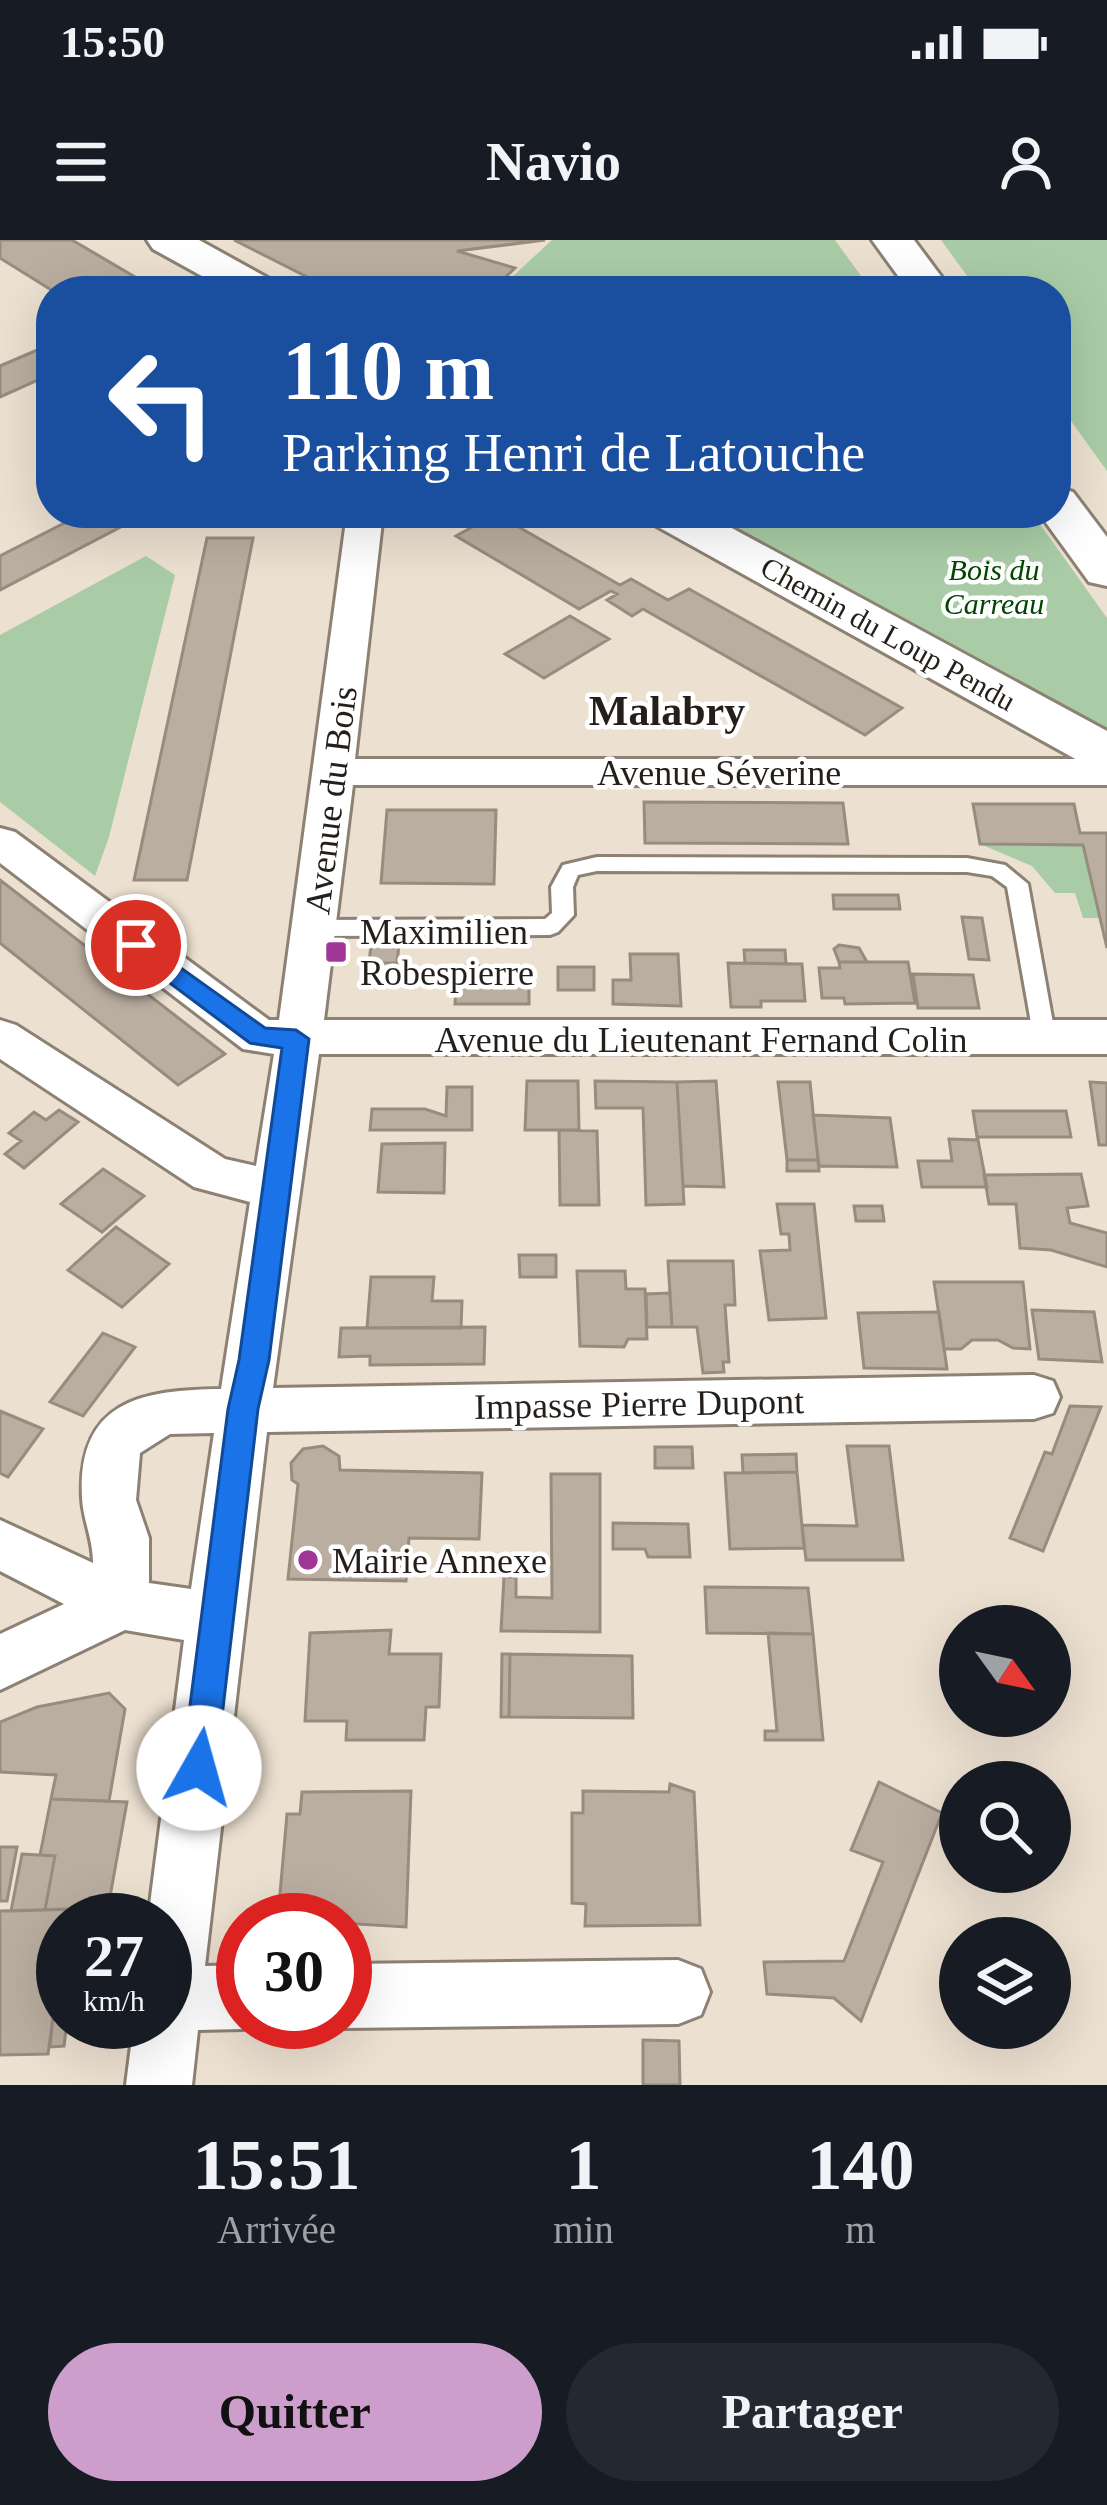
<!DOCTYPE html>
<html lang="fr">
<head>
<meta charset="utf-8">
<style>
	:root { --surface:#171b24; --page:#242831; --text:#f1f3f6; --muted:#9ea1a6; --accent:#cd9ecc }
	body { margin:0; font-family:"Times New Roman",serif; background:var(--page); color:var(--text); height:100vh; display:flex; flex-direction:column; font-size:45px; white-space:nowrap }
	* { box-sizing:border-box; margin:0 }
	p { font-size:39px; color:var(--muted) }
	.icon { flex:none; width:66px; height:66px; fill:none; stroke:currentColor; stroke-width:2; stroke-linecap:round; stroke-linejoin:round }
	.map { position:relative; height:1845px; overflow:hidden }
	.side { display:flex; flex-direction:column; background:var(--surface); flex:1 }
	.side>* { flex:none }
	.top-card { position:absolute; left:36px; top:36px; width:1035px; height:252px; border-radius:48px; box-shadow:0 12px 48px #0002; background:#1a4fa0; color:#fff; overflow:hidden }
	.needle { width:78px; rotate:123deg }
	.fabs { position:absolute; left:939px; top:1365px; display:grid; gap:24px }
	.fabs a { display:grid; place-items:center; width:132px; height:132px; border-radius:50%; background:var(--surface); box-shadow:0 12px 48px #0002; font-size:60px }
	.speed { position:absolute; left:36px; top:1653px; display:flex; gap:24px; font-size:60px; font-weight:700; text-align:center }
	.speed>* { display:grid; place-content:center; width:156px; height:156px; border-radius:50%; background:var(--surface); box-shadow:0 12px 48px #0002; line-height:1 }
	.speed small { font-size:30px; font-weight:400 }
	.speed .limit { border:18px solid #d22; background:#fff; color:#111 }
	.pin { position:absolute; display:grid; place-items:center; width:102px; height:102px; color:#fff; margin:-51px; border:6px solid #fff; border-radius:50%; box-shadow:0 3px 12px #0007 }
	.me { position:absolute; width:132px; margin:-66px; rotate:7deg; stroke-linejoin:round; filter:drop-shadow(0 0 9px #0008) }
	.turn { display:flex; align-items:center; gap:42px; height:252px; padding:0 48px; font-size:54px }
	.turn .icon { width:156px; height:156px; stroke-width:2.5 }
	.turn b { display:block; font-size:84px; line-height:102px }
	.eta { display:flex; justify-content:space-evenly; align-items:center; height:204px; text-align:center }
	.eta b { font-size:72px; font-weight:700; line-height:84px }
	.cta { display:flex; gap:24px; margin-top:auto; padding:24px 48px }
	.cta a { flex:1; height:138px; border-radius:72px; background:var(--accent); color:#111; font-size:48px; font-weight:700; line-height:138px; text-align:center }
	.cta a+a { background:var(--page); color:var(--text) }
	.status { display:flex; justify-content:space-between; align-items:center; height:84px; padding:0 60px; background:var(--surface); direction:ltr }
	.status svg { height:33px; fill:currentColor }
	header { display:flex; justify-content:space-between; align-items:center; height:156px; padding:0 48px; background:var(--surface); font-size:54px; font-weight:700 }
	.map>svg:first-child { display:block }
	.green { fill:#a9cca6 }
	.building { fill:#baaea0; stroke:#978c7e; stroke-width:3 }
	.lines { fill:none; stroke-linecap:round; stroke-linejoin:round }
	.service-casing { stroke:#8d8173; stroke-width:6 }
	.minor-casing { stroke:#8d8173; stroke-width:6 }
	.secondary-casing { stroke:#8d8173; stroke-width:6 }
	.service { fill:#fff; fill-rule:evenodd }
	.minor { fill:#fff; fill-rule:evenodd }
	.secondary { fill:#fff; fill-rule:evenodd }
	.route { fill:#1a73e8; stroke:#114b97; stroke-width:3 }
	.poi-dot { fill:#a13698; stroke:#fff; stroke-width:4.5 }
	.labels { text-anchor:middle; stroke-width:9; stroke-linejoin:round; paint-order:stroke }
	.far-park-label { font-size:30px; font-style:italic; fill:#004601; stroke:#fff }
	.far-street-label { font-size:30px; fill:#241f1a; stroke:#fff }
	.street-label { font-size:36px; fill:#241f1a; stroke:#fff }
	.poi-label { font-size:36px; fill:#241f1a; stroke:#fff; text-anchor:start }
	.quarter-label { font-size:42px; font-weight:bold; fill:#241f1a; stroke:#fff }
</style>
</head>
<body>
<div class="status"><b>15:50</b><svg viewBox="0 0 49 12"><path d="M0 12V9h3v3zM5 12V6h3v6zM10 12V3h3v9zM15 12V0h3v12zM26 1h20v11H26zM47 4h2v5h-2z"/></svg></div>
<header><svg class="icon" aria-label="menu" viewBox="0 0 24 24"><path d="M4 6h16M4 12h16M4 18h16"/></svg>Navio<svg class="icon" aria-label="person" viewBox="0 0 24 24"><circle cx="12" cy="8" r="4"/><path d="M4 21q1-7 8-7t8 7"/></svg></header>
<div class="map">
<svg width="1107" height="1845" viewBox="0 0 1107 1845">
	<rect width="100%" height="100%" fill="#ece0d0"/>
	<path class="green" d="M552 0H835L872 51H497Z
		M941 0H1107V231L1056 160V51H978Z
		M699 273H1032L1107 378V494Z
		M146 316 175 335 109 597 95 636 0 562V395Z
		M980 604 1083 605 1100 678H1083L1075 653H1055L1032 626Z"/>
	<path class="building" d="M0 0H72L159 51H53L0 18Z
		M234 0H545L457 11 515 28 491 51H449L402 40 381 51H335Z
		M51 104V134L0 157V126Z
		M84 273H116L130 282 0 350V316Z
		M496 274 620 345 631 339 668 360 689 349 902 468 865 495 643 369 632 376 607 360 617 354 611 351 579 369 456 296Z
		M207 298H253L187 640H134Z
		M570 376 609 399 544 438 505 414Z
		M644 562 843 563 848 604 645 603Z
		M973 564H1074L1080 593H1107V708L1083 605 980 604Z
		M387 570H496L494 644 381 643Z
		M0 640 225 814 178 845 0 703Z
		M833 655H898L900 669H834Z
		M962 677 982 678 989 720 969 719Z
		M371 705H399L397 723H369Z
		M839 705 859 708 867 722H839L834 709Z
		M744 710H785L786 724 745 723Z
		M630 714H678L681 766 613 764V740H631Z
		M839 722H908L915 763 845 764 844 758H822L819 728H840Z
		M728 723 802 724 805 761H761V767H731Z
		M457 726H529V764H455Z
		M558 727H594V750H558Z
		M913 734 973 735 979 768H918Z
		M527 841H578L579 890H525Z
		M595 841 677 842 684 964 646 965 643 868H596Z
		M716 841 724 947 683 946 677 842Z
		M778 842H810L818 920H787Z
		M1090 842 1107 843V905H1099Z
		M447 847H472V890H370L372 869H425L446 876Z
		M59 870 78 882 24 928 5 914 21 901 9 893 34 872 46 880Z
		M973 871H1066L1071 897H977Z
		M813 875 890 878 897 927 819 926Z
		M559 890 597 891 599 965H560Z
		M949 899 978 900 987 947H922L918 921H952Z
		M445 903 444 953 378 952 382 904Z
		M787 920H818L819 931H787Z
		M103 929 144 956 102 992 61 964Z
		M1081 934 1088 966 1067 968 1070 983 1107 993V1027L1051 1010 1020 1008 1016 964H989L984 935Z
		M777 964H814L826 1078 769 1080 760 1011 790 1010 789 994H781Z
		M854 966H882L884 981H856Z
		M116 987 169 1024 122 1067 68 1030Z
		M519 1015H556V1037H520Z
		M668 1021H733L735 1065H725L729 1122H723L724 1132 703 1133 697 1087H672Z
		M577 1031H625L626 1049H645L647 1099H628L624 1107 580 1106Z
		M371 1037H434L432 1061H462L461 1088H367Z
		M934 1042H1023L1030 1109 1013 1108 998 1100H972L961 1109H944Z
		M670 1053 672 1087H647L646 1054Z
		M1032 1070 1094 1072 1102 1122 1039 1119Z
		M939 1072 947 1129 864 1128 858 1073Z
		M485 1087 484 1124 370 1125V1116L339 1117 341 1088Z
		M103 1093 135 1107 83 1176 50 1162Z
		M1070 1166 1101 1167 1043 1311 1010 1298 1045 1212 1052 1214Z
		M0 1171 43 1189 8 1237 0 1233Z
		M323 1206 339 1216 340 1230 482 1233 479 1299 409 1298 406 1341 288 1339 298 1244 292 1240 291 1223 303 1209Z
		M847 1206H889L903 1320H806L802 1285 857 1286Z
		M655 1207H692L693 1228H655Z
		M796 1214 797 1232 743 1233 742 1215Z
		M797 1232 804 1308 730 1309 725 1233Z
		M551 1234H600V1392L501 1391 504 1337H516V1357L552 1358Z
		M613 1283 688 1284 690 1317H648L645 1309H613Z
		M705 1347 808 1348 813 1394 707 1393Z
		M391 1390 389 1414H441L439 1467H426L424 1500H346L347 1481H305L310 1393Z
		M768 1393 813 1394 823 1500H765V1491H777Z
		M502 1414H510L509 1477H501Z
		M510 1414 632 1416 633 1478 509 1477Z
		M109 1453 125 1469 109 1561 51 1559 56 1535 0 1532V1482L37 1467Z
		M879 1542 942 1573 861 1781 834 1758 767 1754 764 1722 844 1721 883 1622 851 1610Z
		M670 1544 694 1552 700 1685 585 1686 586 1664 572 1663V1573H583V1551L669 1552Z
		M411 1551 406 1687 292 1680 293 1665H279L287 1574H300L302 1552Z
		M51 1559 127 1562 108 1668 45 1670 55 1616 40 1615Z
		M0 1607H17L7 1661H0Z
		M22 1614 55 1616 45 1670 11 1671Z
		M68 1669 48 1814 0 1815V1671Z
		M54 1765H63V1782H67L64 1806 50 1807Z
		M643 1800 679 1801 680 1845H643Z"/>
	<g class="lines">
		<defs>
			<path id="service" d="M597 617 967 618 1005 625 1028 644 1056 800 1045 808 1034 800 1007 647 992 636 967 632 597 631 578 635 573 647 574 675 558 692 550 695 315 696 304 688 315 680 545 679 552 673 551 647 563 625Z"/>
			<path id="minor" d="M347 273H383L355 519H1107V545H353L324 780H1107V814H319L273 1148 1034 1135 1053 1141 1060 1157 1053 1173 1034 1179 267 1192 205 1726 243 1725V1782H260L243 1789 198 1790 192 1845H126L134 1782H165V1680H148L184 1400 125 1390 0 1450V1394L64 1364 0 1331V1280L93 1323C93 1299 83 1280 82 1258 77 1161 141 1150 221 1149L250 962 194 947 0 819V780L16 785 225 919 256 926 274 814 243 809 0 623V588L15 592 269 780H279ZM214 1193 191 1349 149 1343V1298L136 1260 140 1213 170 1194Z
				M678 1720 701 1729 710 1752 701 1775 678 1784 345 1788 330 1782H345V1724Z"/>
			<path id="secondary" d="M147 0H199L275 42 281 51H229L153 9Z
				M872 0H914L952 51H909Z
				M1056 247 1073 252 1107 297V346L1089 342 1039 273H1056Z
				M644 273H704L1107 491V532L1088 526 651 283Z"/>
		</defs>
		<use href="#service" class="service-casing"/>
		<use href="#minor" class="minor-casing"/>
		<use href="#secondary" class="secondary-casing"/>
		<use href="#service" class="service"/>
		<use href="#minor" class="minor"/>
		<use href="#secondary" class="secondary"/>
	</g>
	<path class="route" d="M136 696 265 788 296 790 309 799 269 1120 258 1169 216 1528 211 1539 199 1544 187 1539 182 1528 228 1169 239 1120 282 808 250 803 127 711 123 705 127 699Z"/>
	<g class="poi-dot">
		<rect x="324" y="700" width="24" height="24" rx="6"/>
		<circle cx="308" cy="1320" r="12"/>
	</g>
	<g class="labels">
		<g class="far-park-label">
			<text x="994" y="340">Bois du<tspan x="994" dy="34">Carreau</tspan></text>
		</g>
		<g class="far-street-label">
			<text transform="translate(888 394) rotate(29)" y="10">Chemin du Loup Pendu</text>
		</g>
		<g class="street-label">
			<text x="719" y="545">Avenue Séverine</text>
			<text transform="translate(330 560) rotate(-83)" y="13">Avenue du Bois</text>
			<text x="701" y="812">Avenue du Lieutenant Fernand Colin</text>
			<text transform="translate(639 1163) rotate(-1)" y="13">Impasse Pierre Dupont</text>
		</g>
		<g class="poi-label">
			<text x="360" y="704">Maximilien<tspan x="360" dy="41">Robespierre</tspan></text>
			<text x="332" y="1333">Mairie Annexe</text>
		</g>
		<g class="quarter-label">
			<text x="667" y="485">Malabry</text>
		</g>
	</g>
</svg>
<div class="fabs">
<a><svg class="needle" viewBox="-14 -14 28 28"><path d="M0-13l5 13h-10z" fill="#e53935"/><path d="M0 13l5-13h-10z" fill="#9ea1a6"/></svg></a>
<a><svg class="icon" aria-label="search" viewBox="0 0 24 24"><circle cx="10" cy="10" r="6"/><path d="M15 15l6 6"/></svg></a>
<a><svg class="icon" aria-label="layers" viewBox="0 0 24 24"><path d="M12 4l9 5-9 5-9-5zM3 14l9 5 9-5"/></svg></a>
</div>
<div class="speed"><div>27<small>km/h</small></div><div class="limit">30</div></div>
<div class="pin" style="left:136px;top:705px;background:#d93025"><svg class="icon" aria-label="arrive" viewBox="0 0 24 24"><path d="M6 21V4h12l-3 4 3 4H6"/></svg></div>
<svg class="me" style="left:199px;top:1528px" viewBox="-20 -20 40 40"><circle r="19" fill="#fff"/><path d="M0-13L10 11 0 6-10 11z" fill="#1a73e8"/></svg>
<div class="top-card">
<div class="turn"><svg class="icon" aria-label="left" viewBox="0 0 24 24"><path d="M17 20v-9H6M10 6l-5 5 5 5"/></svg><div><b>110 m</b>Parking Henri de Latouche</div></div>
</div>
</div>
<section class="side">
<div class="eta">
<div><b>15:51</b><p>Arrivée</p></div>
<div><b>1</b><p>min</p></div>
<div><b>140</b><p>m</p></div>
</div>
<div class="cta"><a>Quitter</a><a>Partager</a></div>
</section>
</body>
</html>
